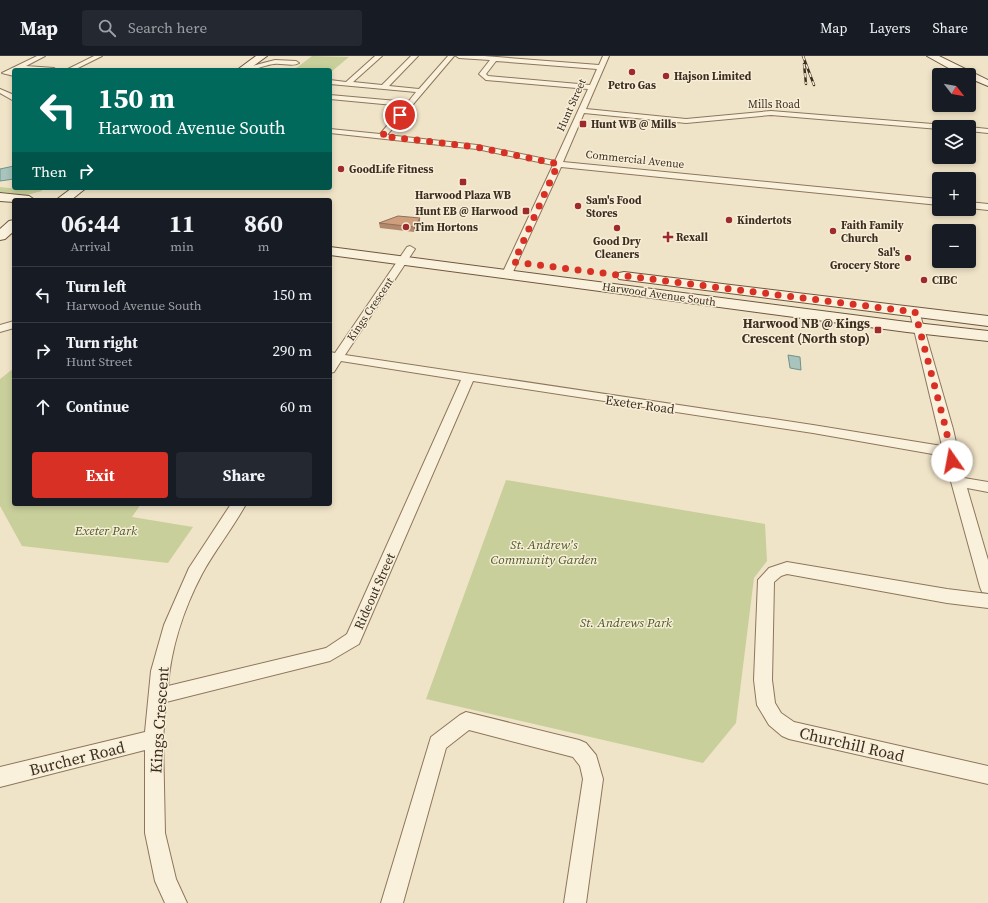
<!DOCTYPE html>
<html lang="en">
<head>
<meta charset="utf-8">
<style>
	:root { --surface:#171b24; --page:#242831; --text:#f1f3f6; --muted:#9ea1a6; --line:#363941; --accent:#d93025 }
	body { margin:0; font-family:"Source Serif 4",serif; background:var(--page); color:var(--text); height:100vh; display:flex; flex-direction:column; font-size:15px; white-space:nowrap }
	* { box-sizing:border-box; margin:0 }
	p { font-size:13px; color:var(--muted) }
	.icon { flex:none; width:22px; height:22px; fill:none; stroke:currentColor; stroke-width:2; stroke-linecap:round; stroke-linejoin:round }
	.map { position:relative; flex:1; overflow:hidden }
	.details { position:absolute; left:12px; top:142px; width:320px; height:308px; display:flex; flex-direction:column; background:var(--surface); border-radius:4px; box-shadow:0 2px 6px #0003 }
	.details>* { flex:none }
	.guide { position:absolute; left:12px; top:12px; width:320px; height:122px; border-radius:4px; box-shadow:0 2px 6px #0003; background:#00695c; color:#fff; overflow:hidden }
	.needle { width:26px; rotate:121deg }
	.buttons { position:absolute; left:932px; top:12px; display:grid; gap:8px }
	.buttons a { display:grid; place-items:center; width:44px; height:44px; border-radius:4px; background:var(--surface); box-shadow:0 2px 6px #0003; font-size:20px }
	.pin { position:absolute; display:grid; place-items:center; width:34px; height:34px; color:#fff; margin:-17px; border:2px solid #fff; border-radius:50%; box-shadow:0 1px 4px #0007 }
	.me { position:absolute; width:44px; margin:-22px; rotate:348deg; stroke-linejoin:round; filter:drop-shadow(0 0 3px #0008) }
	.turn { display:flex; align-items:center; gap:14px; height:84px; padding:0 20px; font-size:18px }
	.turn .icon { width:52px; height:52px; stroke-width:2.5 }
	.turn b { display:block; font-size:28px; line-height:34px }
	.then { display:flex; align-items:center; height:38px; padding:0 20px; background:#0003; gap:8px; font-size:15px }
	.eta { display:flex; justify-content:space-evenly; align-items:center; height:68px; text-align:center }
	.eta b { font-size:24px; font-weight:700; line-height:28px }
	.cta { display:flex; gap:8px; margin-top:auto; padding:8px 20px }
	.cta a { flex:1; height:46px; border-radius:4px; background:var(--accent); color:#fff; font-size:16px; font-weight:700; line-height:46px; text-align:center }
	.cta a+a { background:var(--page); color:var(--text) }
	ul { padding:0; list-style:none }
	li { display:flex; align-items:center; gap:12px; height:56px; padding:0 20px; border-top:1px solid var(--line) }
	li div { flex:1 }
	li b { display:block; font-size:15px }
	li em { font-style:normal }
	header { display:flex; align-items:center; gap:24px; box-sizing:border-box; height:56px; padding:0 20px; background:var(--surface); border-bottom:1px solid var(--line) }
	header strong { font-size:19px }
	nav { display:flex; gap:22px; margin-inline-start:auto; font-size:14px }
	.search { width:280px; height:36px; background:var(--page); display:flex; align-items:center; gap:10px; box-sizing:border-box; padding:0 14px; border-radius:4px; color:var(--muted); font-size:15px }
	.map>svg:first-child { display:block }
	.green { fill:#c9cf9b }
	.water { fill:#a9c4bc; stroke:#6f938a }
	.lines { fill:none; stroke-linecap:round; stroke-linejoin:round }
	.street-casing { stroke:#8d765c; stroke-width:2 }
	.secondary-casing { stroke:#6f573f; stroke-width:2 }
	.street { fill:#faf1dc; fill-rule:evenodd }
	.secondary { fill:#faf1dc; fill-rule:evenodd }
	.rail-casing { stroke:#3d2e20; stroke-width:2.5 }
	.rail { stroke:#f7eed8; stroke-width:1.5; stroke-dasharray:4.5; stroke-linecap:butt }
	.wall { fill:#b2896c }
	.shaded-wall { fill:#916f58 }
	.building { fill:#cf9f7d; stroke:#916f58 }
	.route { stroke:#d93025; stroke-width:7; stroke-dasharray:0 12.6 }
	.poi-dot { fill:#9e2a2b; stroke:#f7eed8; stroke-width:1.5 }
	.labels { text-anchor:middle; stroke-width:3; stroke-linejoin:round; paint-order:stroke }
	.far-poi-label { font-size:11px; font-weight:bold; fill:#3d2e20; stroke:#f7eed8; text-anchor:start }
	.far-street-label { font-size:11px; fill:#3d2e20; stroke:#f7eed8 }
	.poi-label { font-size:13px; font-weight:bold; fill:#3d2e20; stroke:#f7eed8; text-anchor:end }
	.street-label { font-size:13px; fill:#3d2e20; stroke:#f7eed8 }
	.park-label { font-size:13px; font-style:italic; fill:#4d5a26; stroke:#f7eed8 }
	.near-street-label { font-size:16px; fill:#3d2e20; stroke:#f7eed8 }
</style>
</head>
<body>
<header>
<strong>Map</strong>
<div class="search"><svg class="icon" aria-label="search" viewBox="0 0 24 24"><circle cx="10" cy="10" r="6"/><path d="M15 15l6 6"/></svg>Search here</div>
<nav><a>Map</a><a>Layers</a><a>Share</a></nav>
</header>
<div class="map">
<svg width="988" height="847" viewBox="0 0 988 847">
	<rect width="100%" height="100%" fill="#f0e4c8"/>
	<path class="green" d="M312 0 349 1 331 16 330 14 295 13Z
		M0 131 19 133 41 132 42 135 27 139 0 136Z
		M14 312V448H141L132 461 193 471 168 507 22 490 0 450V323Z
		M506 424 765 468 767 505 754 522 736 667 703 707 426 643Z"/>
	<path class="water" d="M14 110V123L0 125V113Z
		M788 299 800 301 801 314 790 312Z"/>
	<g class="lines">
		<defs>
			<path id="street" d="M37 0H45L26 10 54 12 57 14 19 13 14 14V20L2 17Z
				M94 0H102L74 14H66Z
				M375 0H382L353 26 382 29 411 0H418L389 30 419 33 448 0H454L387 79 477 89 555 105 588 33 486 24 479 18 490 4 459 2 456 0H484L599 9 603 0H609L586 53 686 63 771 55 945 69 946 71H939V73L771 59 686 67 584 57 563 106 939 143V149L561 111 512 218 511 220H503L502 218 553 109 477 93 330 77V73L380 78 404 50 330 43V39L408 46 416 36 330 28V24L346 26ZM496 5 597 13 590 29 488 20 486 18Z
				M275 4 296 5 299 7C293 11 282 7 274 8 263 9 250 17 240 13Z
				M0 33 14 39V45L0 37Z
				M968 71H969L988 73V77L969 75Z
				M969 146 988 148V154L969 152Z
				M410 190 415 193 345 299 813 369 942 390 910 257 911 255H919L953 373 964 422 988 426V436L967 432 988 504V537L982 536 980 531 944 400 813 377 473 325 359 588 330 605 166 646 163 683 165 777 176 823 187 847H165L155 825 145 777V694L0 731V711L145 676 151 615 164 569 189 512 231 448H246C233 472 215 494 202 518 184 552 171 592 168 630L326 592 347 578 461 324 341 305 334 316 330 317V296L335 297 407 191Z
				M14 265V272L0 276V269Z
				M787 506 947 533 988 538V552L947 547 787 518 781 520 774 526 772 624 775 647 781 657 794 666 988 710V728L789 683 782 680 769 669 757 649 754 624 758 524 769 512Z
				M466 656 579 684 586 687 596 699 603 723 586 847H564L583 723 580 710 573 701 469 674 446 692 403 847H381L431 681 460 659Z"/>
			<path id="secondary" d="M256 0H267L248 14H237Z
				M927 0H939L988 24V30L969 22V19H961Z
				M72 132H86L71 144H56Z
				M0 137 29 140 35 144H14V146L0 145Z
				M14 164V175L5 183 0 184V173L9 165Z
				M330 191 907 266 988 275V285L907 276 330 199Z
				M624 216 988 260V270L619 223 617 220 619 217Z"/>
		</defs>
		<use href="#street" class="street-casing"/>
		<use href="#secondary" class="secondary-casing"/>
		<use href="#street" class="street"/>
		<use href="#secondary" class="secondary"/>
		<defs>
			<path id="rail" d="M803 0 814 29
				M804 8 806 28"/>
		</defs>
		<use href="#rail" class="rail-casing"/>
		<use href="#rail" class="rail"/>
	</g>
	<path class="wall" d="M379 167H420L414 176 380 172Z"/>
	<path class="shaded-wall" d="M420 162V167L414 176V171Z"/>
	<path class="building" d="M398 160 420 162 414 171 379 167Z"/>
	<g class="lines">
		<path class="route" d="M400 59 382 80 476 91 558 108 514 206 915 256 946 373 952 405"/>
	</g>
	<g class="poi-dot">
		<circle cx="632" cy="16" r="4"/>
		<circle cx="666" cy="20" r="4"/>
		<rect x="579" y="64" width="8" height="8" rx="2"/>
		<circle cx="341" cy="113" r="4"/>
		<rect x="459" y="122" width="8" height="8" rx="2"/>
		<circle cx="578" cy="150" r="4"/>
		<rect x="522" y="151" width="8" height="8" rx="2"/>
		<circle cx="729" cy="164" r="4"/>
		<circle cx="406" cy="171" r="4"/>
		<circle cx="617" cy="172" r="4"/>
		<circle cx="833" cy="175" r="4"/>
		<path d="M666 175h4v4h4v4h-4v4h-4v-4h-4v-4h4z"/>
		<circle cx="908" cy="202" r="4"/>
		<circle cx="924" cy="224" r="4"/>
		<rect x="874" y="270" width="8" height="8" rx="2"/>
	</g>
	<g class="labels">
		<g class="far-poi-label">
			<text x="674" y="24">Hajson Limited</text>
			<text x="632" y="33" text-anchor="middle">Petro Gas</text>
			<text x="591" y="72">Hunt WB @ Mills</text>
			<text x="349" y="117">GoodLife Fitness</text>
			<text x="463" y="143" text-anchor="middle">Harwood Plaza WB</text>
			<text x="586" y="148">Sam's Food<tspan x="586" dy="13">Stores</tspan></text>
			<text x="518" y="159" text-anchor="end">Hunt EB @ Harwood</text>
			<text x="737" y="168">Kindertots</text>
			<text x="841" y="173">Faith Family<tspan x="841" dy="13">Church</tspan></text>
			<text x="414" y="175">Tim Hortons</text>
			<text x="676" y="185">Rexall</text>
			<text x="617" y="189" text-anchor="middle">Good Dry<tspan x="617" dy="13">Cleaners</tspan></text>
			<text x="900" y="200" text-anchor="end">Sal's<tspan x="900" dy="13">Grocery Store</tspan></text>
			<text x="932" y="228">CIBC</text>
		</g>
		<g class="far-street-label">
			<text x="774" y="52">Mills Road</text>
			<text transform="translate(571 49) rotate(-66)" y="4">Hunt Street</text>
			<text transform="translate(635 103) rotate(6)" y="4">Commercial Avenue</text>
			<text transform="translate(659 238) rotate(8)" y="4">Harwood Avenue South</text>
			<text transform="translate(370 253) rotate(-56)" y="4">Kings Crescent</text>
		</g>
		<g class="poi-label">
			<text x="870" y="272">Harwood NB @ Kings<tspan x="870" dy="15">Crescent (North stop)</tspan></text>
		</g>
		<g class="street-label">
			<text transform="translate(640 348) rotate(8)" y="5">Exeter Road</text>
			<text transform="translate(374 535) rotate(-66)" y="5">Rideout Street</text>
		</g>
		<g class="park-label">
			<text x="106" y="479">Exeter Park</text>
			<text x="544" y="493">St. Andrew's<tspan x="544" dy="15">Community Garden</tspan></text>
			<text x="626" y="571">St. Andrews Park</text>
		</g>
		<g class="near-street-label">
			<text transform="translate(159 664) rotate(-86)" y="6">Kings Crescent</text>
			<text transform="translate(852 688) rotate(13)" y="6">Churchill Road</text>
			<text transform="translate(77 702) rotate(-14)" y="6">Burcher Road</text>
		</g>
	</g>
</svg>
<div class="buttons">
<a><svg class="needle" viewBox="-14 -14 28 28"><path d="M0-13l5 13h-10z" fill="#e53935"/><path d="M0 13l5-13h-10z" fill="#9ea1a6"/></svg></a>
<a><svg class="icon" aria-label="layers" viewBox="0 0 24 24"><path d="M12 4l9 5-9 5-9-5zM3 14l9 5 9-5"/></svg></a>
<a>+</a>
<a>−</a>
</div>
<div class="pin" style="left:400px;top:59px;background:#d93025"><svg class="icon" aria-label="arrive" viewBox="0 0 24 24"><path d="M6 21V4h12l-3 4 3 4H6"/></svg></div>
<svg class="me" style="left:952px;top:405px" viewBox="-20 -20 40 40"><circle r="19" fill="#fff"/><path d="M0-13L10 11 0 6-10 11z" fill="#d93025"/></svg>
<div class="guide">
<div class="turn"><svg class="icon" aria-label="left" viewBox="0 0 24 24"><path d="M17 20v-9H6M10 6l-5 5 5 5"/></svg><div><b>150 m</b>Harwood Avenue South</div></div>
<div class="then">Then<svg class="icon" aria-label="right" viewBox="0 0 24 24"><path d="M7 20v-9h11M14 6l5 5-5 5"/></svg></div>
</div>
<section class="details">
<div class="eta">
<div><b>06:44</b><p>Arrival</p></div>
<div><b>11</b><p>min</p></div>
<div><b>860</b><p>m</p></div>
</div>
<ul>
<li><svg class="icon" aria-label="left" viewBox="0 0 24 24"><path d="M17 20v-9H6M10 6l-5 5 5 5"/></svg><div><b>Turn left</b><p>Harwood Avenue South</p></div><em>150 m</em></li>
<li><svg class="icon" aria-label="right" viewBox="0 0 24 24"><path d="M7 20v-9h11M14 6l5 5-5 5"/></svg><div><b>Turn right</b><p>Hunt Street</p></div><em>290 m</em></li>
<li><svg class="icon" aria-label="ahead" viewBox="0 0 24 24"><path d="M12 20V5M6 11l6-6 6 6"/></svg><div><b>Continue</b></div><em>60 m</em></li>
</ul>
<div class="cta"><a>Exit</a><a>Share</a></div>
</section>
</div>
</body>
</html>
